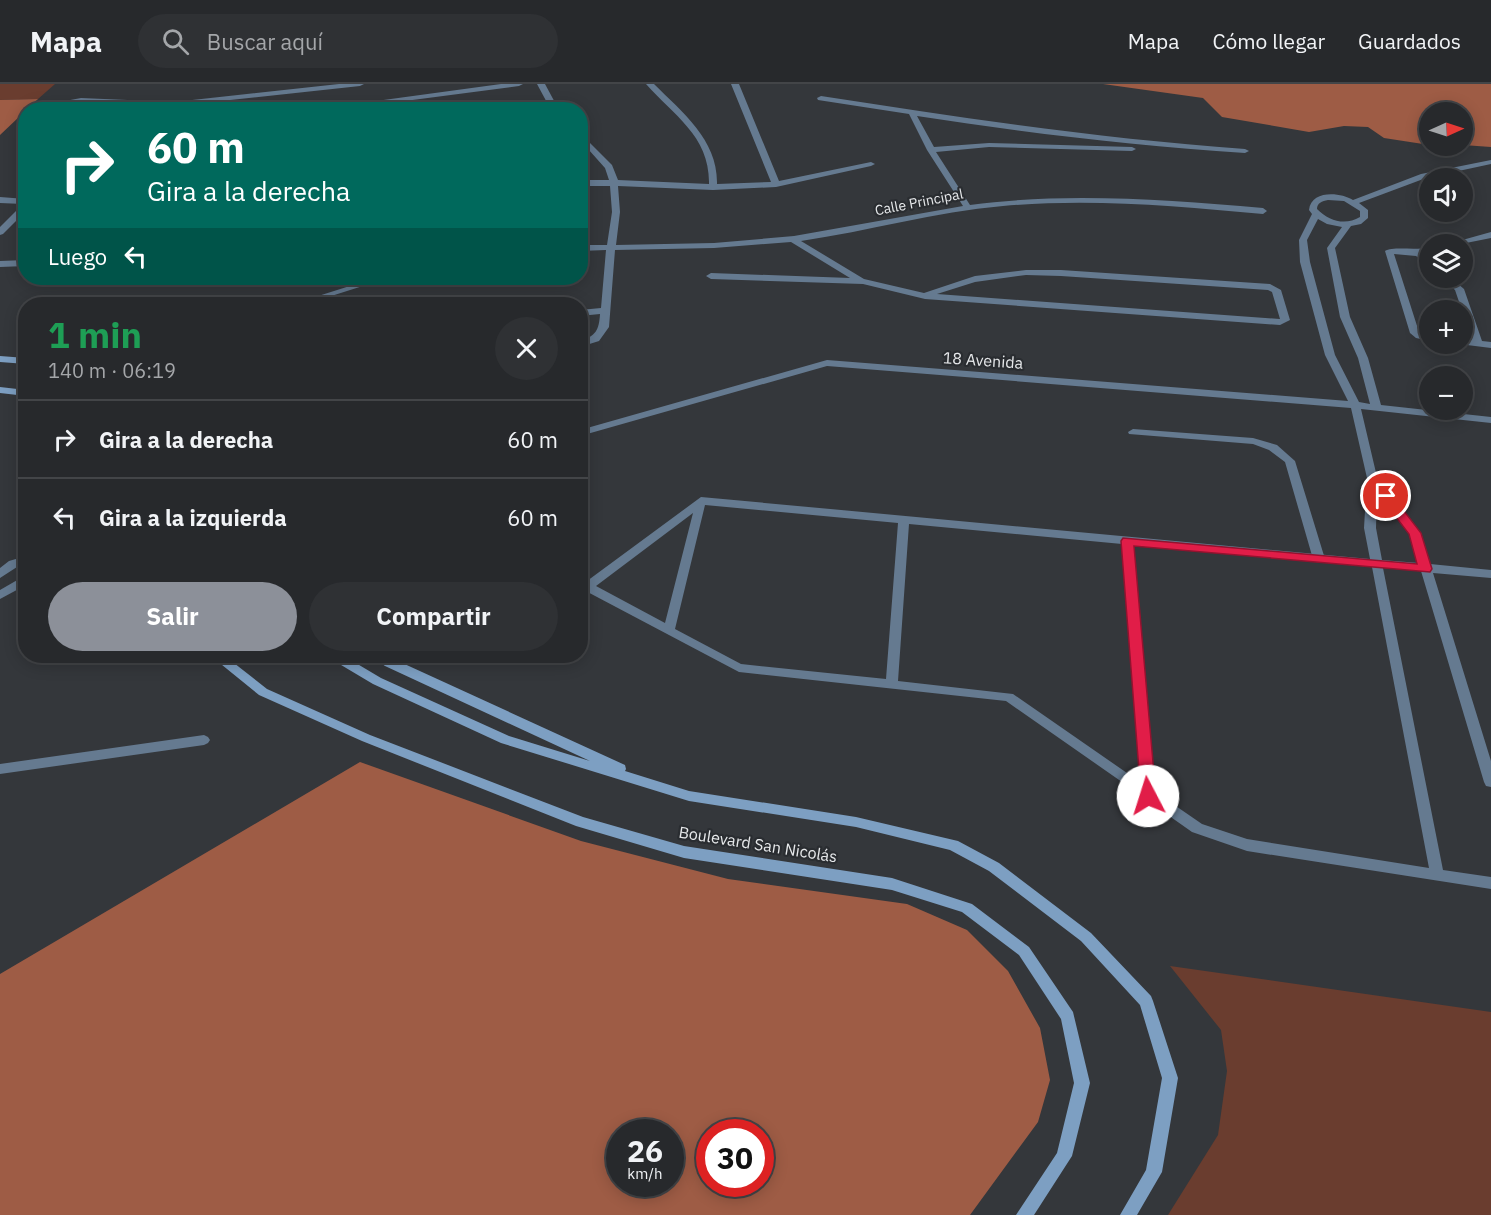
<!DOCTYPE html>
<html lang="es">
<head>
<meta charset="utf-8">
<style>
	:root { --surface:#27292c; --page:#2f3134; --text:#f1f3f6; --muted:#a4a6a9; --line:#434548; --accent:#8c9099 }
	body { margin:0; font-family:"IBM Plex Sans",sans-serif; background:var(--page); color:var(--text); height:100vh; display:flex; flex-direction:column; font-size:22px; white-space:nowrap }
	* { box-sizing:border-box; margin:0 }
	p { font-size:20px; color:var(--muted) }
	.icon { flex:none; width:33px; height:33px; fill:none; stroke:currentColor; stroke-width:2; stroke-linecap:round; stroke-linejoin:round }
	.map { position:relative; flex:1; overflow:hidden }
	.drawer { position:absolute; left:18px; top:213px; width:570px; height:366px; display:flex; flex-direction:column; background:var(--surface); border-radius:24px; box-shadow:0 3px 15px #0003,0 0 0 2px var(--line) }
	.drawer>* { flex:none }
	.banner { position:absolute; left:18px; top:18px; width:570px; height:183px; border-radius:24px; box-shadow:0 3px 15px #0003,0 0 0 2px var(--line); background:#00695c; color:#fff; overflow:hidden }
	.needle { width:39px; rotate:87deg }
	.buttons { position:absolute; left:1419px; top:18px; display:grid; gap:12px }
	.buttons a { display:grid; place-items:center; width:54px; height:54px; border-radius:50%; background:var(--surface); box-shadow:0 3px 15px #0003,0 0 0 2px var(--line); font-size:30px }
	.speed { position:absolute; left:606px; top:1035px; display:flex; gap:12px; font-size:30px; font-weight:700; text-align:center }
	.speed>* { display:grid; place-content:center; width:78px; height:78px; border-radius:50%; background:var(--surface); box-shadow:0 3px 15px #0003,0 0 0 2px var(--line); line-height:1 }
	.speed small { font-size:15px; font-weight:400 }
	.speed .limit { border:9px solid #d22; background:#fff; color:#111 }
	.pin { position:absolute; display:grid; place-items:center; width:51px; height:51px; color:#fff; margin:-26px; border:3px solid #fff; border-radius:50%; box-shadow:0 2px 6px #0007 }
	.me { position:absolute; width:66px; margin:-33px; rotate:355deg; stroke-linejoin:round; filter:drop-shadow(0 0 4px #0008) }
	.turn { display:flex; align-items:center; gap:21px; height:126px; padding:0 30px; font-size:27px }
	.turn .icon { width:78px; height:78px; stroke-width:2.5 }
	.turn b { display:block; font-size:42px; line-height:51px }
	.then { display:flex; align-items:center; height:57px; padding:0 30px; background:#0003; gap:12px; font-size:22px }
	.round { display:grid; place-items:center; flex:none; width:63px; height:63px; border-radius:32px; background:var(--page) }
	.summary { display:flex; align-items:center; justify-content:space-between; height:102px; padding:0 30px }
	h1 { font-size:36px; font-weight:700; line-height:45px; color:#1e9e55 }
	.button { display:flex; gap:12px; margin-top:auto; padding:12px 30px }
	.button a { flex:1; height:69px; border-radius:36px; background:var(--accent); color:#fff; font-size:24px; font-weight:700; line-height:69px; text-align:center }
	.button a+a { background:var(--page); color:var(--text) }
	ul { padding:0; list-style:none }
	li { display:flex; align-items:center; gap:18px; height:78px; padding:0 30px; border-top:2px solid var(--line) }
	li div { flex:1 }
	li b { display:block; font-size:22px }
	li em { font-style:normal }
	header { display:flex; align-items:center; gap:36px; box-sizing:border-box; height:84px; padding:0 30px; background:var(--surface); border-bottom:2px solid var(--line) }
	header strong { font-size:28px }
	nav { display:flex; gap:33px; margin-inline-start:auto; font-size:21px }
	.search { width:420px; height:54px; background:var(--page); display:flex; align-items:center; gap:15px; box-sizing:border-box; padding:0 21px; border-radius:33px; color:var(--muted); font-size:22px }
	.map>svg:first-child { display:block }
	.green { fill:#6a3d2f }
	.forest { fill:#9e5c45; fill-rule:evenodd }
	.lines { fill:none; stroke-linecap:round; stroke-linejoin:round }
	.lane { fill:#657a90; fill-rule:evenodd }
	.street { fill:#657a90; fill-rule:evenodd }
	.secondary { fill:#7d9fc2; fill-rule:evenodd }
	.route { fill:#e11d48; stroke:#92132f; stroke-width:1.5 }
	.labels { text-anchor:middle; stroke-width:4.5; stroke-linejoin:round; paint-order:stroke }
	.far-street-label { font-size:14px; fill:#e7e9eb; stroke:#2a2d31 }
	.street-label { font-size:16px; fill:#e7e9eb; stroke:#2a2d31 }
</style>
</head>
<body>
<header>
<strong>Mapa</strong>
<div class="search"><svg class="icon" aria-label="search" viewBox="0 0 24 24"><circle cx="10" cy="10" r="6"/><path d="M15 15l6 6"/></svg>Buscar aquí</div>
<nav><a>Mapa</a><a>Cómo llegar</a><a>Guardados</a></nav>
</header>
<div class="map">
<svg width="1491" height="1131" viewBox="0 0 1491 1131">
	<rect width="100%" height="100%" fill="#34373b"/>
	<path class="green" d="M0 0H55L38 15 0 16Z
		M1170 882 1491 928V1131H1168L1218 1051 1227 987 1221 946Z"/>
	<path class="forest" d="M1103 0H1491V63L1463 61 1462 28H1430L1429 60H1423L1384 54 1368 43 1344 42 1309 48 1222 33 1203 14Z
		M38 15 0 51V16Z
		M360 678 581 757 728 795 907 820 967 846 1008 887 1040 944 1050 996 1038 1038 970 1131H0V890ZM620 1048H670V1100H620ZM710 1048H760V1100H710Z"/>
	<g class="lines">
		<path class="lane" d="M1133 345 1253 354 1277 361 1295 377 1325 475 1323 478H1315L1313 475 1285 378 1269 366 1253 360 1129 350 1128 348Z"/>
		<path class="street" d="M339 0H364L360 2 174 22 81 18C71 21 65 26 55 26L65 17 81 14 174 18Z
			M501 0H523L519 2 336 26H310Z
			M537 0H545L559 26H551Z
			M646 0H654C683 29 718 56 717 100L771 98 731 0H739L779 97 871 78 875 80 871 82 776 103 713 106 618 102 620 128 616 161 714 159 794 152 963 122 927 66 909 30 818 16 817 14 821 12C962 34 1103 55 1245 65L1249 67 1245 69C1135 62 1026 49 917 32L934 63 989 59 1132 63 1136 65 1132 67 989 63 936 68 970 121C1068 108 1165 116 1263 124L1267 127 1263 130C1177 122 1090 114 1003 122 935 128 869 147 801 157L864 195 924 209 975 192 1026 186H1061L1270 200 1281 206 1290 236 1280 241 925 215 863 200 711 195 706 192 711 189 850 194 791 158 714 164 615 166 609 243 599 257 580 263V257C596 252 599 246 600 230L580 232V226L601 224 606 166 580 167V161H607L612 128 610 102H580V96H609L605 84 580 56V49L612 81 618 96 709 100C710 52 674 32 646 0ZM1026 191 1061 192 1268 206 1272 208 1280 235 937 210 975 198Z
			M1491 76V80L1426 94 1359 119 1368 126V134L1361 140 1351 142 1335 164 1350 233 1368 274 1381 321 1491 333V339L1361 325 1377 393 1421 449 1430 480 1491 486V494L1433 489 1491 677V703L1486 702 1484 698 1421 487 1383 484 1443 786 1491 793V805L1247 767 1192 748 1148 717 1143 716 1142 712 1006 617 739 588 580 504V495L587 497 701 413 1370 475 1364 444 1367 394 1351 324 827 282 580 352V346L827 276 1348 317 1325 271 1300 178 1299 156 1312 130 1309 126C1311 106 1340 108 1353 116L1421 90ZM1328 116 1344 117 1360 127V133C1345 142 1329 137 1317 125 1317 119 1322 117 1328 116ZM1318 135 1327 140 1342 143 1327 164 1340 233 1358 274 1370 320 1359 318 1335 271 1310 178 1307 156ZM1377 408 1410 450 1419 479 1382 476 1376 444ZM705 421 898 439 886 595 741 580 675 545ZM693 429 665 539 596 502ZM909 440 1122 460 1140 698 1013 610 898 597ZM1133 461 1372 483 1429 784 1247 755 1202 740 1154 707Z
			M0 113 26 115V127L3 150 0 151V143L23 120 0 119Z
			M1491 148V154L1461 160H1448Z
			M1430 163V169L1425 170 1430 174V182L1416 172 1394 170 1419 248 1430 251V257L1416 254 1410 249 1385 167C1393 162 1417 167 1430 163Z
			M26 176V182L0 183V177Z
			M375 194H388L306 220H293Z
			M1442 194H1451L1464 205 1482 257 1491 258V264L1459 260H1462V255L1472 256 1455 206Z
			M26 472V480L17 483 0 494V484L9 477Z
			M26 491V501L0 515V506Z
			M204 651 208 653 210 656 208 659 204 661 0 690V680Z"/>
		<path class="secondary" d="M0 272 26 274V280L0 278Z
			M0 303 26 306V312L0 309Z
			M211 572H225L267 605 370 651 583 733 684 762 892 794 972 820 1029 863 1073 928 1090 999 1072 1072 1034 1131H1016L1057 1069 1074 999 1061 935 1019 871 962 828 892 806 684 774 576 742 362 657 259 611Z
			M329 572H344L381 594 509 652 590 677 385 582 375 575 373 572H387L625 681 626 685 625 687 689 707 856 733 958 757 999 779 1091 849 1151 912 1153 917 1178 994 1162 1088 1137 1131H1120L1146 1086 1162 994 1140 921 1081 857 989 787 950 766 856 743 689 717 501 659 373 600 331 575Z"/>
	</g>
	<path class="route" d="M1386 408 1391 410 1421 449 1432 485 1430 488 1134 462 1156 712 1153 716H1143L1141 712 1121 457 1123 454 1417 480 1409 450 1380 412Z"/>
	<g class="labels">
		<g class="far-street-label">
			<text transform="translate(919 118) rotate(-11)" y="5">Calle Principal</text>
		</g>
		<g class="street-label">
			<text transform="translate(983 276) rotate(4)" y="6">18 Avenida</text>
			<text transform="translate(758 760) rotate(9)" y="6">Boulevard San Nicolás</text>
		</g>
	</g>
</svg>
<div class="buttons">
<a><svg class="needle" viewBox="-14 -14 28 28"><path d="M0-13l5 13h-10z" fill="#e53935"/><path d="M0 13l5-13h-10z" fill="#a4a6a9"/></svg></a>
<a><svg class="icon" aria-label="sound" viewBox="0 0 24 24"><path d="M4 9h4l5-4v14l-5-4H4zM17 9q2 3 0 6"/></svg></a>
<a><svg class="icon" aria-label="layers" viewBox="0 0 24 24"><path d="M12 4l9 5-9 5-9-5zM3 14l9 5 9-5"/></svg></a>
<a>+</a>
<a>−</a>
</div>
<div class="speed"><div>26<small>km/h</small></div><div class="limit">30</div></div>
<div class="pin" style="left:1386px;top:412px;background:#d93025"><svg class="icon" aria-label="arrive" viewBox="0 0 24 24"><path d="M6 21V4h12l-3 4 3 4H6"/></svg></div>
<svg class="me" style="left:1148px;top:712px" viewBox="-20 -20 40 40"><circle r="19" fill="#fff"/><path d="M0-13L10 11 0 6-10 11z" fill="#e11d48"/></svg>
<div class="banner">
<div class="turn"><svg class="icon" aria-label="right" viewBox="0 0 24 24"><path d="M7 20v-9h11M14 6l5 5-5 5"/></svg><div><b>60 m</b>Gira a la derecha</div></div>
<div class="then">Luego<svg class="icon" aria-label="left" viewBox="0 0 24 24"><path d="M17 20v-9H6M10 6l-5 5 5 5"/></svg></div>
</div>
<section class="drawer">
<div class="summary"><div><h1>1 min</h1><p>140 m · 06:19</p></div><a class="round"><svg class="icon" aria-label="close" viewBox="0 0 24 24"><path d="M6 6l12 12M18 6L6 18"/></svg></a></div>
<ul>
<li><svg class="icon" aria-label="right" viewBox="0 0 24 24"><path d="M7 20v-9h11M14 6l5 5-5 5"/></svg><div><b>Gira a la derecha</b></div><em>60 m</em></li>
<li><svg class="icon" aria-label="left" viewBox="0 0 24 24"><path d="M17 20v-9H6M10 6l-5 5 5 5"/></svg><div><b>Gira a la izquierda</b></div><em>60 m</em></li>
</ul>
<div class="button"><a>Salir</a><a>Compartir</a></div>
</section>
</div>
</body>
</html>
